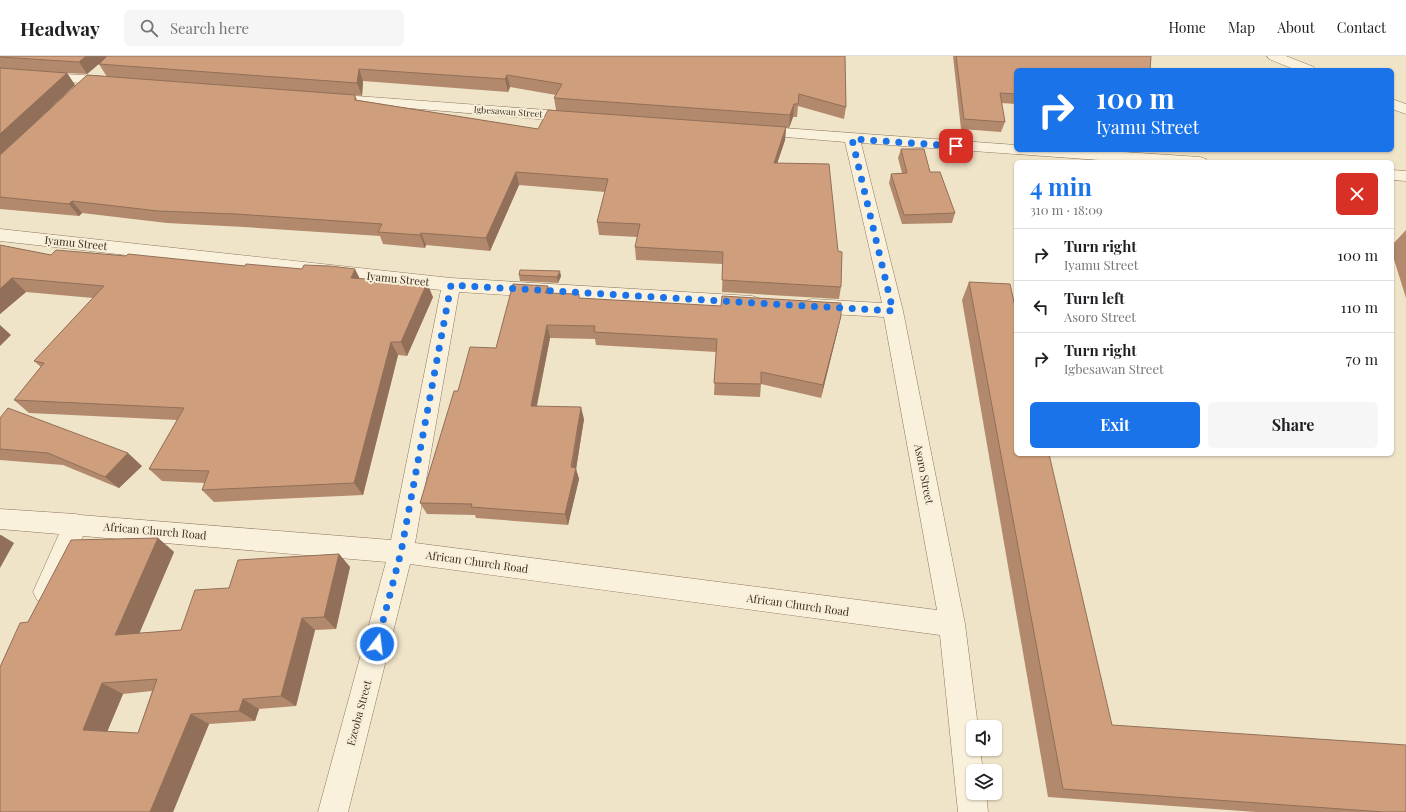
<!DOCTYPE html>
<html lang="en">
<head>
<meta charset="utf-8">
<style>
	:root { --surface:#fff; --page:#f6f6f6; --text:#202124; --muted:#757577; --line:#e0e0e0; --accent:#1a73e8 }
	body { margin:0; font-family:"Playfair Display",serif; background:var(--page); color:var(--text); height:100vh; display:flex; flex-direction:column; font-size:15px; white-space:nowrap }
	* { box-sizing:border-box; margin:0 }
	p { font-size:13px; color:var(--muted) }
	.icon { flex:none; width:22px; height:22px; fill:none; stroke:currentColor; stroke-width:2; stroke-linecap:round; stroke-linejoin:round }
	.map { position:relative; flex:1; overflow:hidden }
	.panel { position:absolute; left:1014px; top:104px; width:380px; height:296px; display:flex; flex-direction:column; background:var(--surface); border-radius:6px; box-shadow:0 1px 3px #0004 }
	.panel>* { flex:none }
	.banner { position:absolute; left:1014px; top:12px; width:380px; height:84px; border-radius:6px; box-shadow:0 1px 3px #0004; background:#1a73e8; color:#fff; overflow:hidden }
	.tools { position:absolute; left:966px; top:664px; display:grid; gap:8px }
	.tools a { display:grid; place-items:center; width:36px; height:36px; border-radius:6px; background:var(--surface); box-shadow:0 1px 3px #0004; font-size:20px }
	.pin { position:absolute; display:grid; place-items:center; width:34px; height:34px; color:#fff; margin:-17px; border-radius:8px; box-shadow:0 2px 6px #0006 }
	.me { position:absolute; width:44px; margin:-22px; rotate:15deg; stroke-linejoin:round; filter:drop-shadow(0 0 3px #0008) }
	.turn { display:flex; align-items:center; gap:14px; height:84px; padding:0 16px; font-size:18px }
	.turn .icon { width:52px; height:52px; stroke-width:2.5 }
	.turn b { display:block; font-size:28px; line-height:34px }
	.round { display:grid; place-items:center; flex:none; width:42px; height:42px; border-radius:6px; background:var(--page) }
	.headline { display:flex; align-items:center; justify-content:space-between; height:68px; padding:0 16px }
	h1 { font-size:24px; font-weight:700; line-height:30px; color:var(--accent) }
	.action { display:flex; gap:8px; margin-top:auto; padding:8px 16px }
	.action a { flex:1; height:46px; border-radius:6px; background:var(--accent); color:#fff; font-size:16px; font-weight:700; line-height:46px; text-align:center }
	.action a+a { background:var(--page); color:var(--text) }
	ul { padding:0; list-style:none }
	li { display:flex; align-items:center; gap:12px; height:52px; padding:0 16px; border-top:1px solid var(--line) }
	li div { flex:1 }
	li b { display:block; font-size:15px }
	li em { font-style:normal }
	header { display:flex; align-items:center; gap:24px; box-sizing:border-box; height:56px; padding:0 20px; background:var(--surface); border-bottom:1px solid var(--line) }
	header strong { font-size:19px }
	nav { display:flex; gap:22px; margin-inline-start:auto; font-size:14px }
	.search { width:280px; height:36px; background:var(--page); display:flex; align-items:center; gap:10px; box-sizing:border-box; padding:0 14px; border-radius:6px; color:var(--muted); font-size:15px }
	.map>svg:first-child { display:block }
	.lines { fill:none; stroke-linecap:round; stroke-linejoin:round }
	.minor-casing { stroke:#8d765c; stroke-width:1 }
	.tertiary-casing { stroke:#8d765c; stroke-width:1 }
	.minor { fill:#faf1dc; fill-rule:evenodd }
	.tertiary { fill:#faf1dc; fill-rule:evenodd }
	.wall { fill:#b2896c; fill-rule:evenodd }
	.shaded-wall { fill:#916f58 }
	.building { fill:#cf9f7d; stroke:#916f58; fill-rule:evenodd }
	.route { stroke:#1a73e8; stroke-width:7; stroke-dasharray:0 12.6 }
	.labels { text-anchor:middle; stroke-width:4; stroke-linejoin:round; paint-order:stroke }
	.far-street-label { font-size:9px; fill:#3d2e20; stroke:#f7eed8 }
	.street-label { font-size:11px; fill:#3d2e20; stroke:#f7eed8 }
</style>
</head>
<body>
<header>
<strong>Headway</strong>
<div class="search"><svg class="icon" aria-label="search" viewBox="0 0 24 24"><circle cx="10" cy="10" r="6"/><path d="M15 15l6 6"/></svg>Search here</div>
<nav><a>Home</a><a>Map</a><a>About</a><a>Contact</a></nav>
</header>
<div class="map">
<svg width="1406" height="756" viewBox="0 0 1406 756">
	<rect width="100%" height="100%" fill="#f0e4c8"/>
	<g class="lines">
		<defs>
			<path id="minor" d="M0 14 113 21 118 22 120 25 118 28 113 29 0 22Z
				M329 38 574 56 579 58 582 61 579 64 574 66 324 45 322 42 324 39Z
				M756 70 1016 89V94H1093L1200 101 1206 103 1208 106H1127L861 87 903 255 965 568 978 671H973V693H980L983 715H973V737H986L988 756H958L940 579 410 508 348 756H318L386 506 83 480 55 544 46 548 37 544 33 536 59 478 0 473V453L76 458 80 459 391 484 441 234 0 185V173L451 222 752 240 759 242 762 247 759 252 752 254 459 236 415 487 937 554 884 261 812 257 805 255 802 250 805 245 812 243 882 247 845 86 750 78 748 75 750 72Z
				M1392 114 1406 115V125L1392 124Z"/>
			<path id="tertiary" d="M1267 0H1286L1314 11 1316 14H1296L1269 3Z
				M1392 43 1406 48V58L1392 53Z"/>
		</defs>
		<use href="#minor" class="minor-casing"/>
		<use href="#tertiary" class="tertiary-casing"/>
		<use href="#minor" class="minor"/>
		<use href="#tertiary" class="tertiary"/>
	</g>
	<path class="wall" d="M0 0H845L846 51 844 63 798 50 797 61H793L789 72H786L785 84 777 107 841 231 839 243 722 236 723 208 636 204 635 191 638 181 599 179 597 166 605 136 519 129 490 195 426 189 425 192 383 188 380 180 244 171 167 167 82 157 79 160 0 153ZM105 3 99 8 107 21 42 60 75 29 67 17 87 18ZM363 25 508 36 510 31 556 39 554 42 556 54 538 73 357 44 355 39 362 40Z
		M953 0H1151L1016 14V48L1001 47 1005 66 1001 76 961 73Z
		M901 93 930 116 955 157 952 167 902 168 889 127 891 118 902 117 898 102Z
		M1406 174V242L1392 197V189Z
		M0 189 51 199 360 223 433 241 407 300 398 299 363 439 214 446 202 434 205 427 162 425 149 413 177 364 29 357 14 344 41 311 34 305 93 242 26 236 0 258Z
		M519 219 561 220 558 227 520 225Z
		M969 226 1112 669 1406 756H1256L1048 741 962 244Z
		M548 230 550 238 580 242 841 260 838 273 821 342 761 328 760 341 714 339 716 296 596 289 595 283 550 282 537 350 584 363 576 413 579 423 568 469 476 462 475 459 427 458 420 447 458 335 496 292Z
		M0 362 142 410 119 432 63 409 0 404Z
		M158 482 174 496 139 577 181 574 229 532 339 498 350 511 336 573 315 574 296 650 259 653 255 665 209 668 173 756H0L28 566ZM152 635 138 677 107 676 123 638Z"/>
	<path class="shaded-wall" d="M86 0H108L87 18 79 6Z
		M359 13 363 25 362 40 357 27Z
		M67 17 75 29 0 100V78Z
		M507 19 510 31 508 36 505 23Z
		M794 48 793 61 789 72 790 59Z
		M786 71 785 84 773 120 774 107Z
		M516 116 519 129 490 195 486 182Z
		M72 145 82 157 79 160 69 148Z
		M421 177 426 189 425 192 420 179Z
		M355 213 362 227 351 222Z
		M560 215 561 220 558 227 557 221Z
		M12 222 26 236 0 258V233Z
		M427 227 433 241 407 300 401 286Z
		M548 230 551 243 545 237Z
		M841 260 838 273 821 342 823 329Z
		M0 269 11 279 0 290Z
		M547 269 550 282 534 362 531 350Z
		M391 286 398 299 363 439 354 427Z
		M581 351 584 363 576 413 579 423 568 469 565 458Z
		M128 397 142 410 119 432 105 421Z
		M0 479H1L14 487 0 512Z
		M158 482 174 496 134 590 115 579Z
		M339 498 350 511 336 573 324 561Z
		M302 562 315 574 296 650 281 640Z
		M102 627 123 638 104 683 83 674Z
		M243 643 259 653 255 665 239 655Z
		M191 658 209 668 173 756H150Z"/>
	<path class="building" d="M0 0H86L79 6 0 1Z
		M107 0H845L846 51 799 38 798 48H794L790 59 554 42 562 28 507 19 505 23 359 13 357 27 99 8Z
		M956 0H1151L1150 14H1016V38L1000 37 1005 66 964 63Z
		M0 12 67 17 0 78Z
		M87 19 355 39V44L538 73 548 54 786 71 774 107 829 108 838 195 842 196 841 231 722 224 723 196 635 191 640 168 597 166 608 123 516 116 486 182 421 177 420 179 378 176 382 168 236 158 158 155 72 145 69 148 0 141V99Z
		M901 93H924L930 116H940L955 157 904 159 891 118 907 117Z
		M0 189 51 199 56 194 126 200 128 198 245 210 246 208 302 213 304 209 330 210 355 213 351 222 427 227 401 286H391L354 427 202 434 209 415 149 413 184 352 14 344 44 307 34 305 104 230 12 222 0 233Z
		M520 214 560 215 557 221 519 219Z
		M969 226 1010 228 1016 255V398H1049L1112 669 1406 689V756H1383L1063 733Z
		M513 228 548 230 545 237 579 238V242L721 250 722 240 841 247V260L823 329 761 316V328L714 327 717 283 594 276 595 270 547 269 531 350 581 351 571 411 576 412 565 458 471 451 472 448 420 447 454 335H458L470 291 496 292Z
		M8 352 128 397 105 421 48 397 0 393V362Z
		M158 482 115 579 181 574 195 534 229 532 238 504 339 498 324 561 302 562 281 640 243 643 239 655 191 658 150 756H0V611L20 567 28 566 71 484ZM157 623 138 677 83 674 102 627Z"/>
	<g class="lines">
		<path class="route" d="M377 588 401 496 451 229 893 255 852 83 956 90"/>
	</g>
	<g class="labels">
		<g class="far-street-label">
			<text transform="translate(508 56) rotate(4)" y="3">Igbesawan Street</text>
		</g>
		<g class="street-label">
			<text transform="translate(76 187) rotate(6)" y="4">Iyamu Street</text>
			<text transform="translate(398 223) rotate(6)" y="4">Iyamu Street</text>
			<text transform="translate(924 418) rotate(79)" y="4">Asoro Street</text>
			<text transform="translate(155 475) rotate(5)" y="4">African Church Road</text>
			<text transform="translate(477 506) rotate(8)" y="4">African Church Road</text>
			<text transform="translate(798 549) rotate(8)" y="4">African Church Road</text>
			<text transform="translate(359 657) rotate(-75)" y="4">Ezeoba Street</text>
		</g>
	</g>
</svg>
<div class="tools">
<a><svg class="icon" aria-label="sound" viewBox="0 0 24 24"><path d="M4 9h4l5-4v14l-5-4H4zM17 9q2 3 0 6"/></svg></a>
<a><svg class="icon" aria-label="layers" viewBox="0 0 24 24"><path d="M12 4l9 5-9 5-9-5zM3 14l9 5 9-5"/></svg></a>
</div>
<div class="pin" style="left:956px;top:90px;background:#d93025"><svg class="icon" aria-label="arrive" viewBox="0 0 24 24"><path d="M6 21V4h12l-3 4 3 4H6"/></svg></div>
<svg class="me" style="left:377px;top:588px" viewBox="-20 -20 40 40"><circle r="17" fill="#1a73e8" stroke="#fff" stroke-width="3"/><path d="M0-11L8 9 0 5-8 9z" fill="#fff"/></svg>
<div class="banner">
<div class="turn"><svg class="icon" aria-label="right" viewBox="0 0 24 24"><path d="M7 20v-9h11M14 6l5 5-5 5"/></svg><div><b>100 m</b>Iyamu Street</div></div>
</div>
<section class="panel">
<div class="headline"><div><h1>4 min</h1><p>310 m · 18:09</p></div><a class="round" style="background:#d93025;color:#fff"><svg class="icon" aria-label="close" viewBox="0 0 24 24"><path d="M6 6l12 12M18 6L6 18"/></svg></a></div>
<ul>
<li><svg class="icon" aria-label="right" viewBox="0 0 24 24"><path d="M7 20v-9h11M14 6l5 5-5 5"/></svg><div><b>Turn right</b><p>Iyamu Street</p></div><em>100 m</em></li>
<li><svg class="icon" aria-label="left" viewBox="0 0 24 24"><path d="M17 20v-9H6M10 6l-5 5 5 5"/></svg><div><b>Turn left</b><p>Asoro Street</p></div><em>110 m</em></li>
<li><svg class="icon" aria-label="right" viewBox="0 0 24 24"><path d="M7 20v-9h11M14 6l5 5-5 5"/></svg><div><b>Turn right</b><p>Igbesawan Street</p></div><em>70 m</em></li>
</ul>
<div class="action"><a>Exit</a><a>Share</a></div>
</section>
</div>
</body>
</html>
